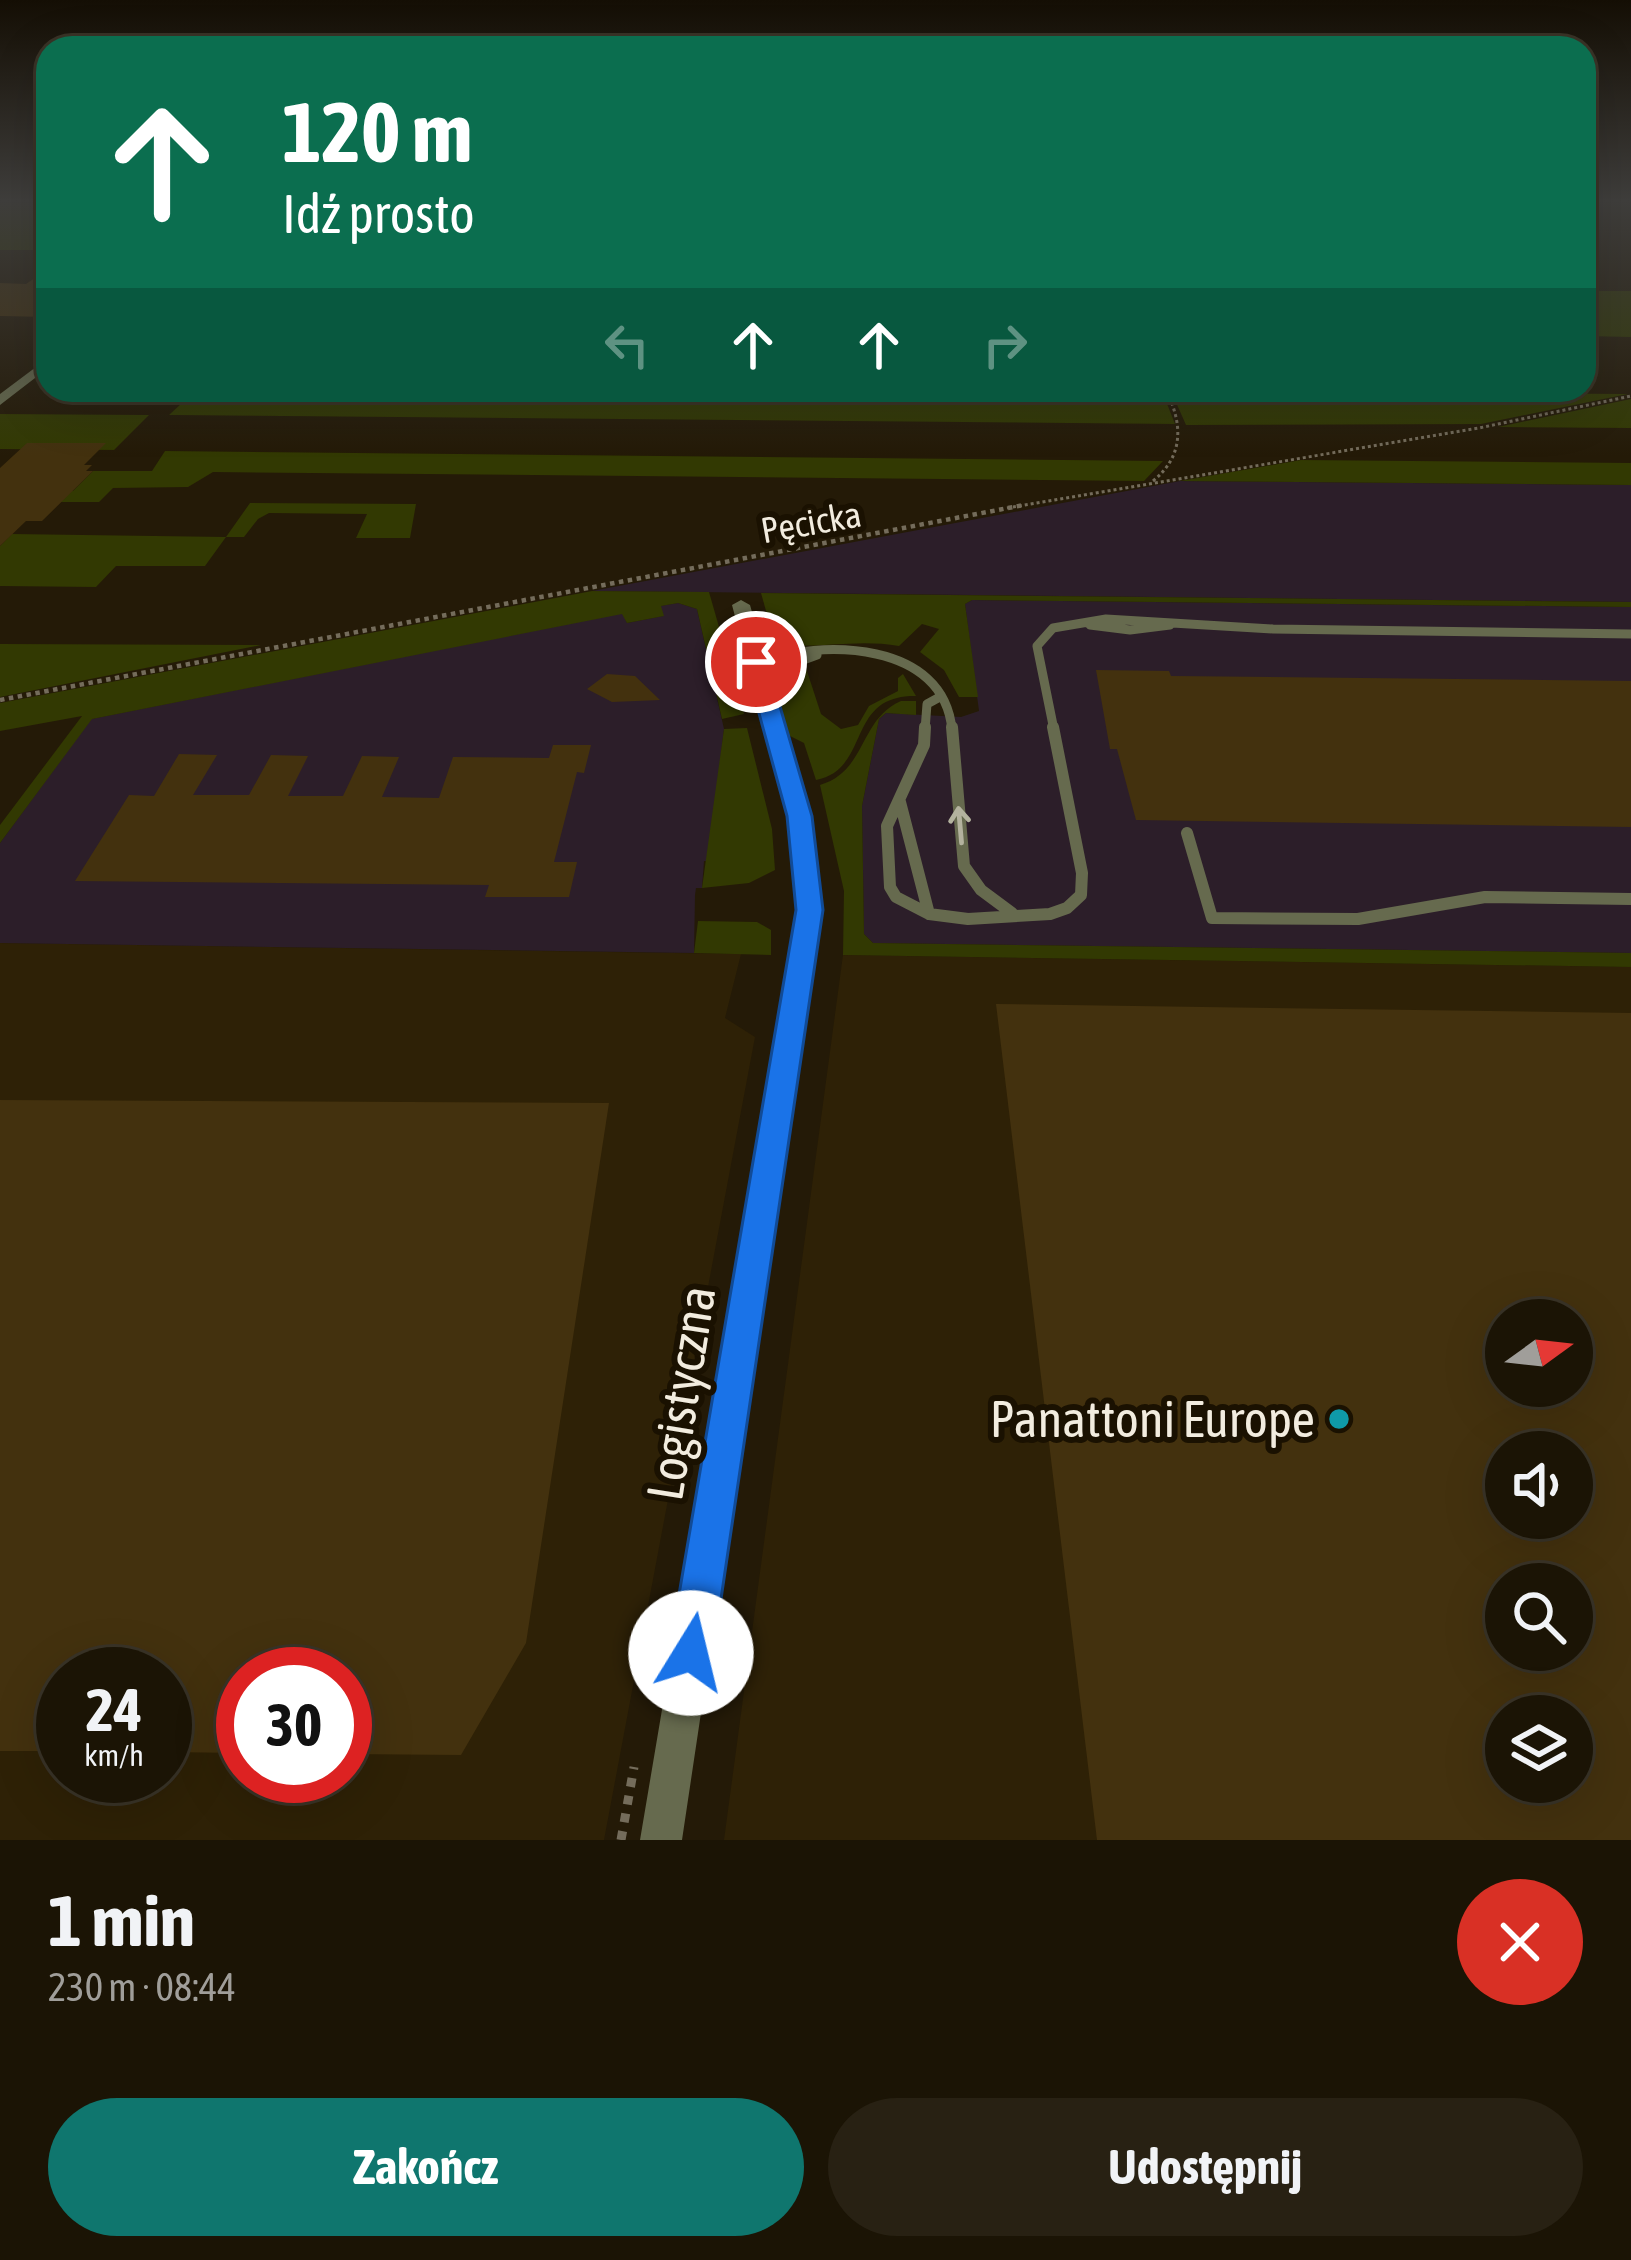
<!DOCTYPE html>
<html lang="pl">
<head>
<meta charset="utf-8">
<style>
	:root { --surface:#1b1405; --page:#282113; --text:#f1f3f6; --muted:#a09e9a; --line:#393327; --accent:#0f766e }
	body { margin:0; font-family:"Asap Condensed",sans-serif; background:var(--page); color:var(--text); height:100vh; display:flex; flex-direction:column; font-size:45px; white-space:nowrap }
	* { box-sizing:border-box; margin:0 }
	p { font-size:39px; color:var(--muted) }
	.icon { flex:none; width:66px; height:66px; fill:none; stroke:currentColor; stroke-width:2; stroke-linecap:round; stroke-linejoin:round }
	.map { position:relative; height:1840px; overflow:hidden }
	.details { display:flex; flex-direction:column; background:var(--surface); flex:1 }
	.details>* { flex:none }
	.top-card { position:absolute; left:36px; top:36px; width:1560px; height:366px; border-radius:36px; box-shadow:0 12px 48px #0002,0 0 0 3px var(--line); background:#0b6e4f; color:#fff; overflow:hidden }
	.needle { width:78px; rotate:75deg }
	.fabs { position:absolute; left:1485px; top:1299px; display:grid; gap:24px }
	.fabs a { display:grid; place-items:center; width:108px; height:108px; border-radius:50%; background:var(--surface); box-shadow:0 12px 48px #0002,0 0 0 3px var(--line); font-size:60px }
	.speed { position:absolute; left:36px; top:1647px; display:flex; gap:24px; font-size:60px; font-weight:700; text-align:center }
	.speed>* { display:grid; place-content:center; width:156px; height:156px; border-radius:50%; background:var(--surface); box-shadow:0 12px 48px #0002,0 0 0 3px var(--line); line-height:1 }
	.speed small { font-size:30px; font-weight:400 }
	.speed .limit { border:18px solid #d22; background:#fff; color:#111 }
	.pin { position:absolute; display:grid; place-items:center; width:102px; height:102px; color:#fff; margin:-51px; border:6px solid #fff; border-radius:50%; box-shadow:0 3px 12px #0007 }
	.me { position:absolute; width:132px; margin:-66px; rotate:9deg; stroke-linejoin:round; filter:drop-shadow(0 0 9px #0008) }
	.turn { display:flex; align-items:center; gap:42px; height:252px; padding:0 48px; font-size:54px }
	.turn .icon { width:156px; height:156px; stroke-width:2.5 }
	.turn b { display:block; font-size:84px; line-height:102px }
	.lanes { display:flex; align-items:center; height:114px; padding:0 48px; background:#0003; justify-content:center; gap:60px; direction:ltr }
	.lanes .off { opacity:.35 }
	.round { display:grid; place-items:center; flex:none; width:126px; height:126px; border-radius:63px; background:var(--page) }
	.head { display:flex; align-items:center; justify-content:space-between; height:204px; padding:0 48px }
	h1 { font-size:72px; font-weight:700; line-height:90px }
	.cta { display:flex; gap:24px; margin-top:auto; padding:24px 48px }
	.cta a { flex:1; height:138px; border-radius:72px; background:var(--accent); color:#fff; font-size:48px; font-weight:700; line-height:138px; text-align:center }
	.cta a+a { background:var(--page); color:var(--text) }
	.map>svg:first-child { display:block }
	.built { fill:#2e2106; fill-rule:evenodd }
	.industrial { fill:#2c1e29 }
	.green { fill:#323902 }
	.building { fill:#43310e; fill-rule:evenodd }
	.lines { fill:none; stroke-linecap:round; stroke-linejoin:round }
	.path-far2 { stroke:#746c5b; stroke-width:3; stroke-dasharray:3 3; stroke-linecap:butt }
	.path-far1 { stroke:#746c5b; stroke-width:4.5; stroke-dasharray:4.5 4.5; stroke-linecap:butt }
	.path { stroke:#746c5b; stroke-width:9; stroke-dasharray:9 9; stroke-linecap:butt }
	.service-far1 { stroke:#666a4e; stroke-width:9 }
	.service { stroke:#666a4e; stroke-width:12 }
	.minor { fill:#666a4e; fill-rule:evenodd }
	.oneway { stroke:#b3b29e }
	.route { fill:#1a73e8; stroke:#114b97; stroke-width:3 }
	.culture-dot { fill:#0f9aa8; stroke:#1a1101; stroke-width:4.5 }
	.labels { text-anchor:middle; stroke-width:12; stroke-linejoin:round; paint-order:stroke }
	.far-street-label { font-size:36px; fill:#f2ecdf; stroke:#1a1101 }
	.near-street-label { font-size:51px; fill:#f2ecdf; stroke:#1a1101 }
	.near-poi-label { font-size:51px; fill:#f2ecdf; stroke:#1a1101; text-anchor:end }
</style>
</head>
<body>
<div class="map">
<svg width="1631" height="1840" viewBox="0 0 1631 1840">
	<rect width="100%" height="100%" fill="#241a07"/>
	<path class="built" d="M0 943 741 954 725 1018 755 1037 604 1840H0ZM63 1674H165V1776H63ZM243 1674H345V1776H243Z
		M843 955 1631 967V1840H724ZM1506 1320H1572V1386H1506ZM1506 1452H1572V1518H1506ZM1506 1584H1572V1650H1506ZM1506 1716H1572V1782H1506Z"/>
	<path class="industrial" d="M1180 481 1631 485V602L592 591Z
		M972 600 1631 607V953L873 943 864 934 862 806 879 719 886 713 961 717 979 711 965 604Z
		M678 603 697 609 724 729 708 861H704L702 888H696L695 895 694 953 0 943V843L91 719 623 613 627 623 663 616 660 606Z"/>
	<path class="green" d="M0 203H48V250H0Z
		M1584 291H1631V337L1584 336Z
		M196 390 1162 391 1175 424 169 415Z
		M1171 391 1628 394 1481 424 1186 425Z
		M1631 399V428L1498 427 1626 400Z
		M0 414 149 415 114 450 0 449Z
		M165 451 1163 461 1144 481 213 472 188 487 113 488 99 502H50L61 491H73L93 471H152Z
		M1301 460 1631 463V485L1180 481Z
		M250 503 416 504 410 538H356L367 514 269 513 258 519 244 537H226L205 566H116L96 587 0 586V546L12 534 226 537Z
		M592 591 709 592 744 714 722 719 697 609 678 603 661 606 664 616 627 623 622 614 92 719 0 843V825L82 716 0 731V703Z
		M761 593 1631 602V607L972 600 965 604 978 697H959L944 670 920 652 939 629 922 624 899 646C856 638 815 650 772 644L755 626 768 618Z
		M0 644 261 645 0 697Z
		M806 668 821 714 841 729 858 725 869 706 898 691V678L903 674 916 696C845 695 872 769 816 780L804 743 788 735 775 695 782 676Z
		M901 701H916V715L886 713 879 719 862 806 864 934 873 943 1631 953V967L843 955 844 891 820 785C867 771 859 719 901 701Z
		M747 728 772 829 775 870 749 883 702 888 724 729Z
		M698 921 757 922 771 930V955L694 953Z"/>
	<path class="building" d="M48 269V317L0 316V283L26 284Z
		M27 443H106L84 465H92L86 471H93L42 521H26L0 546V468Z
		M1096 670 1169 671 1171 676 1631 681V827L1136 820 1117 749H1110Z
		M607 674 635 676 660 700 612 702 587 689Z
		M553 745H591L584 773 577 772 554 862H577L569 897H485L489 885 75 881 129 795 154 796 179 754 217 755 193 795H249L271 755 308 756 288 796H343L362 756 399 757 382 797 439 798 453 757 549 758Z
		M996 1004 1631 1013V1840H1097ZM1506 1320H1572V1386H1506ZM1506 1452H1572V1518H1506ZM1506 1584H1572V1650H1506ZM1506 1716H1572V1782H1506Z
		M0 1100 609 1103 526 1643 461 1755 345 1754V1674H243V1753L165 1752V1674H63V1751H0Z"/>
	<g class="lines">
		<path class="path-far2" d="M1153 481C1184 456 1183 424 1166 390
			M1007 508 1479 428 1631 396"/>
		<path class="path-far1" d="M0 700 1024 505"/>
		<path class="path" d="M621 1840 634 1767"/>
		<path class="service-far1" d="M1090 625 1130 630 1170 625
			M756 662C823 639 944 641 952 730
			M756 662 787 666 817 655
			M925 730 927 704 938 698
			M1054 730 1037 646 1053 628 1106 619 1273 629 1631 634"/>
		<path class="service" d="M925 727 924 745 887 826 890 887 896 897 929 914 968 919 1050 914 1067 908 1081 895 1082 873 1053 727
			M952 727 964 866 981 890 1012 913
			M900 802 929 914
			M1187 833 1212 918 1358 919 1485 897 1631 899"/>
		<path class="minor" d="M48 358V368L0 405V394Z
			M741 600 750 605 810 816 821 910 682 1840H640L797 910 788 816 732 605Z"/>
	</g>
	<defs><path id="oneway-shaft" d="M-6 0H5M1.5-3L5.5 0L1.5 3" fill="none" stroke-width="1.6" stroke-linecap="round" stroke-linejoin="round" transform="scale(3)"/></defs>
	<use class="oneway" href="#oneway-shaft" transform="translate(960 825) rotate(-95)"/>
	<linearGradient id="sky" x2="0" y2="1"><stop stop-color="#140e04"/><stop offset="0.44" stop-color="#3f3e3c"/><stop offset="1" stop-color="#3f3e3c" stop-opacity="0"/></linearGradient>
	<rect width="1631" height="456" fill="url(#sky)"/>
	<path class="route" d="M756 656 767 662 812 816 823 910 713 1653 706 1669 691 1675 675 1669 669 1653 796 910 787 816 745 662Z"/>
	<circle class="culture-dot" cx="1339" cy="1419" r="12"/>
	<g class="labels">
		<g class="far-street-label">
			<text transform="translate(811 522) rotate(-10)" y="13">Pęcicka</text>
		</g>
		<g class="near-street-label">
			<text transform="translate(681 1393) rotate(-81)" y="18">Logistyczna</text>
		</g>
		<g class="near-poi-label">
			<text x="1315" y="1437">Panattoni Europe</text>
		</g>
	</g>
</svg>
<div class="fabs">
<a><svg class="needle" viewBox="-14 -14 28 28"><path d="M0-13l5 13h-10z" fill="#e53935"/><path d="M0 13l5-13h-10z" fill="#a09e9a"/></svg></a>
<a><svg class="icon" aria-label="sound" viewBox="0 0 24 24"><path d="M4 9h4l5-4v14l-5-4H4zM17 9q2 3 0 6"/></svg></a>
<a><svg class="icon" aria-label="search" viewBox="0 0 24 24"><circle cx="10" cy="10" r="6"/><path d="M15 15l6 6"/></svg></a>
<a><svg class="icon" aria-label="layers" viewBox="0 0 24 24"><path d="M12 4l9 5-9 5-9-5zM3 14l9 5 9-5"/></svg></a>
</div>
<div class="speed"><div>24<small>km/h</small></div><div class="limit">30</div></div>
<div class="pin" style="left:756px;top:662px;background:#d93025"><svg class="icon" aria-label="arrive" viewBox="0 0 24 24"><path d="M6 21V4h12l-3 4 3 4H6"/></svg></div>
<svg class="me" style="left:691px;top:1653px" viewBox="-20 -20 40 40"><circle r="19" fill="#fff"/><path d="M0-13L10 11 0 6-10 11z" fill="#1a73e8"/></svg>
<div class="top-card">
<div class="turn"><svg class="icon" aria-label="ahead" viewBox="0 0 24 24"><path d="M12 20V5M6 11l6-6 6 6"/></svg><div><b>120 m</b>Idź prosto</div></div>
<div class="lanes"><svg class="icon off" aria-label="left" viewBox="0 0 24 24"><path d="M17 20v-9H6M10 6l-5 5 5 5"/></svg><svg class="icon" aria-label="ahead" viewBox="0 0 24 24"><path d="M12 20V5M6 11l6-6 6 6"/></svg><svg class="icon" aria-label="ahead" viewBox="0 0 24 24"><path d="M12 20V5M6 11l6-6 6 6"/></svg><svg class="icon off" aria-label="right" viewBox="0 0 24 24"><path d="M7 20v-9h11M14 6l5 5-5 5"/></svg></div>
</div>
</div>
<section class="details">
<div class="head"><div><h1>1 min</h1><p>230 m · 08:44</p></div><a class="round" style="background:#d93025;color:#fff"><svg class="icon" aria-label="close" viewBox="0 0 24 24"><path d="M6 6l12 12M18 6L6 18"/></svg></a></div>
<div class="cta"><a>Zakończ</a><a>Udostępnij</a></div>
</section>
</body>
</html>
